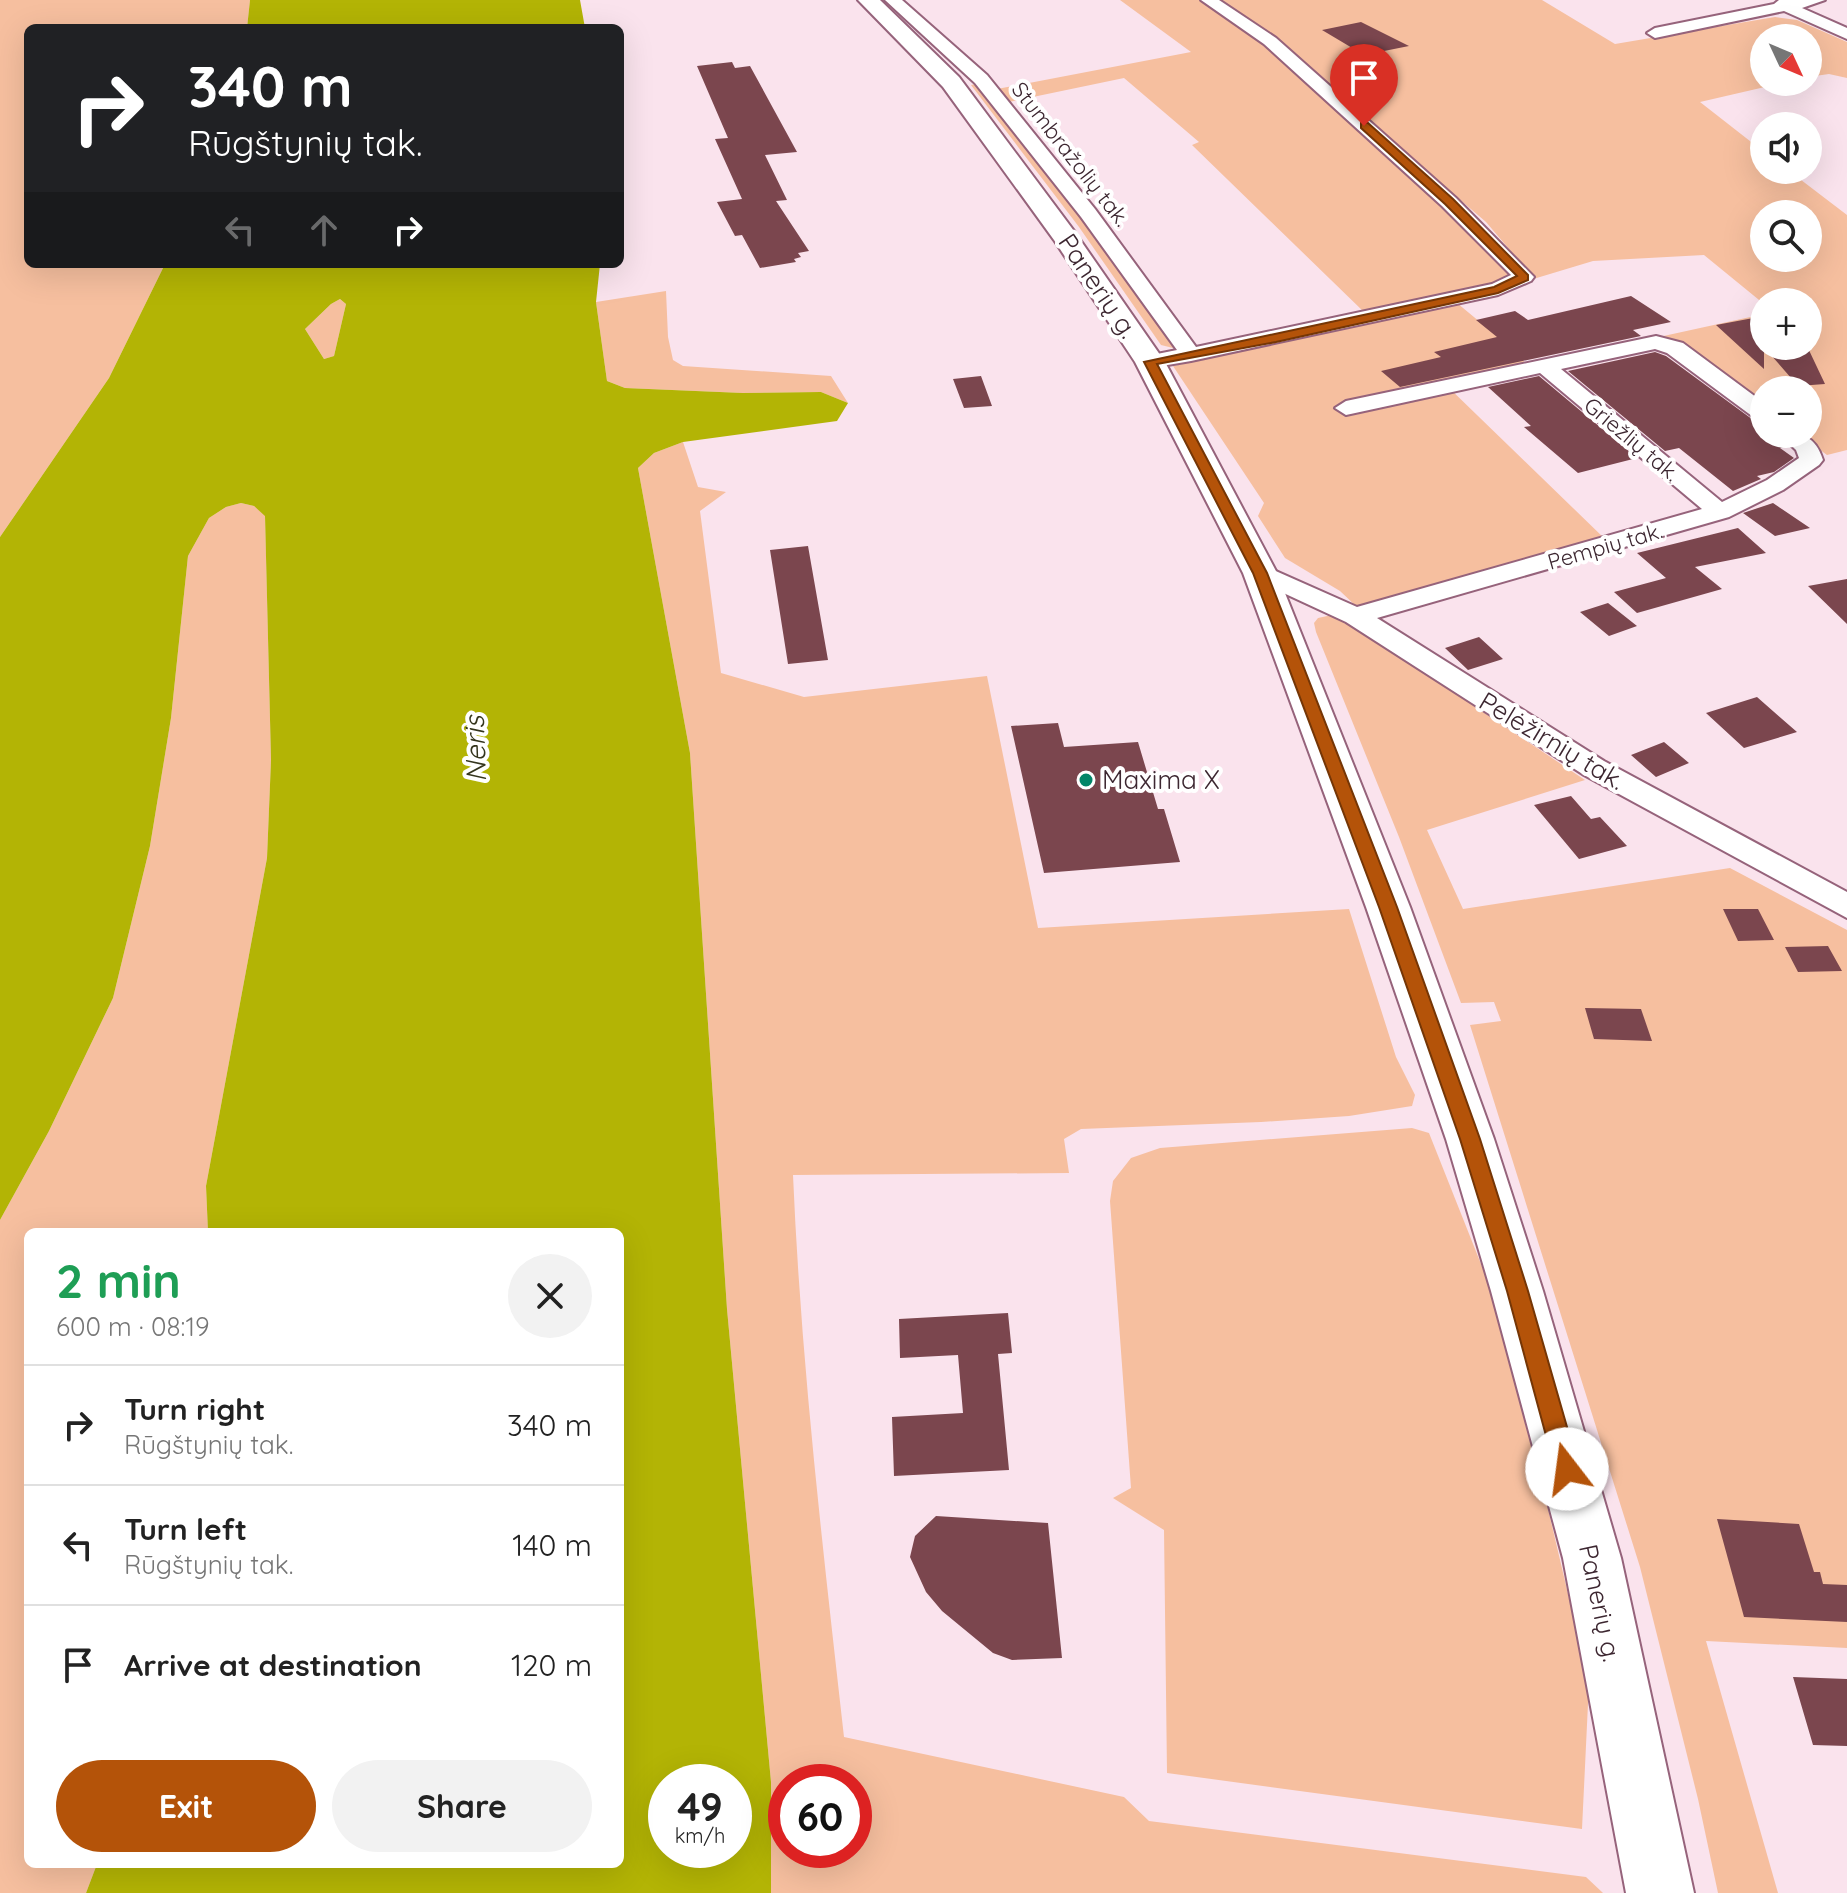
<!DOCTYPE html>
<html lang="en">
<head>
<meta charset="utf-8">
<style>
	:root { --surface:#fff; --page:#f2f2f2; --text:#222; --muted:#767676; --line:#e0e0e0; --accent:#b45309 }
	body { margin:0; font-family:Quicksand,sans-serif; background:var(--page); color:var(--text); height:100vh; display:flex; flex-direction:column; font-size:30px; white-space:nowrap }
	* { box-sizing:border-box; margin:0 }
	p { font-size:26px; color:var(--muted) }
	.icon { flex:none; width:44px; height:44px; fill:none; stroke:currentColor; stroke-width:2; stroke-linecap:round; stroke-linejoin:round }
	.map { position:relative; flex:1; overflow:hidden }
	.side { position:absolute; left:24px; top:1228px; width:600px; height:640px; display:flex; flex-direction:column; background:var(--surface); border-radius:12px; box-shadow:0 8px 32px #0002 }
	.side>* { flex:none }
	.banner { position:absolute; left:24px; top:24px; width:600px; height:244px; border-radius:12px; box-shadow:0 8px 32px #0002; background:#202124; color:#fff; overflow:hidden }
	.needle { width:52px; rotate:134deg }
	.fabs { position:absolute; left:1750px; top:24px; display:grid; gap:16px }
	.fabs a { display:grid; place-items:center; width:72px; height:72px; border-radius:50%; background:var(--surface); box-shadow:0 8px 32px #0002; font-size:40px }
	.speed { position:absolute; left:648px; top:1764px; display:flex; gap:16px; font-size:40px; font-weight:700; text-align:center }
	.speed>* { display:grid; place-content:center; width:104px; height:104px; border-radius:50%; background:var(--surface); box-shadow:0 8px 32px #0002; line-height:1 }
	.speed small { font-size:20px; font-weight:400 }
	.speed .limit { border:12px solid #d22; background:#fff; color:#111 }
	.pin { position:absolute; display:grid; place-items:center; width:68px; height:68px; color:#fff; margin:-82px -34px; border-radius:50% 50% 50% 0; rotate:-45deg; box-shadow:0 0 8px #0007 }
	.pin .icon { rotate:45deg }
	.me { position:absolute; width:88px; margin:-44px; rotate:345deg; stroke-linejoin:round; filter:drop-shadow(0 0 6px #0008) }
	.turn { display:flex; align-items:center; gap:28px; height:168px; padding:0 32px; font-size:36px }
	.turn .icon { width:104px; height:104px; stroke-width:2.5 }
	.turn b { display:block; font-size:56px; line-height:68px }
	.lanes { display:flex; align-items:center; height:76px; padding:0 32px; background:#0003; justify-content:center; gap:40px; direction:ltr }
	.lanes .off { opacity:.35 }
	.round { display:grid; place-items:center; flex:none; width:84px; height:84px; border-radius:42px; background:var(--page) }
	.head { display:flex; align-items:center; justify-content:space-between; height:136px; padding:0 32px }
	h1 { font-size:48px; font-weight:800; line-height:60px; color:#1e9e55 }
	.cta { display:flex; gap:16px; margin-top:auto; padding:16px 32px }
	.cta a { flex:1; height:92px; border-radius:48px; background:var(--accent); color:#fff; font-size:32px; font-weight:800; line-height:92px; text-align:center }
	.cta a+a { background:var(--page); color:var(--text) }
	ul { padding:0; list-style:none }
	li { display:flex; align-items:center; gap:24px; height:120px; padding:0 32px; border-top:2px solid var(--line) }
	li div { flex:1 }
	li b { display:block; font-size:30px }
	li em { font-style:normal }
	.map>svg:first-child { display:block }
	.green { fill:#f6bf9f; fill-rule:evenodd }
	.water { fill:#b3b405; fill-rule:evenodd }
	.building { fill:#7b464e }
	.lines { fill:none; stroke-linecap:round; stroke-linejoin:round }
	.minor-casing { stroke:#96637b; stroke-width:4 }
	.primary-casing { stroke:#96637b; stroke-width:4 }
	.minor { fill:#fff; fill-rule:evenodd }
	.primary { fill:#fff; fill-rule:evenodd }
	.route { fill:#b45309; stroke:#753606; stroke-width:2 }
	.poi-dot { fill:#028568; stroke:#fff; stroke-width:3 }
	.labels { text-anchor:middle; stroke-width:8; stroke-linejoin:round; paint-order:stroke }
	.far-street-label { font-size:22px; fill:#3d2731; stroke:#fff }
	.street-label { font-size:26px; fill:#3d2731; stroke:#fff }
	.poi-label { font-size:26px; fill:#3d2731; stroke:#fff; text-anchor:start }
	.water-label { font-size:28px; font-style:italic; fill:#34351d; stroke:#fff }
</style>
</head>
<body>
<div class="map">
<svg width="1847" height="1893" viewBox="0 0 1847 1893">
	<rect width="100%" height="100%" fill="#fae3ed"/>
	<path class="green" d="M0 0H250L247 28H28V264H165L109 378 0 537Z
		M1120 0H1204L1273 48 1515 272 1507 282 1365 313 1192 145 1199 142 1124 78 1009 102 997 89 1191 52Z
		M1217 0H1542L1615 44 1775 17 1797 20 1847 42V78L1829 74 1808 77V38H1764V82H1786L1700 102 1764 152V170H1788L1847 215V450L1827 455 1799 434H1808V390H1764V408L1659 337 1764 314V346H1808V302L1764 304 1704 255 1593 261 1530 280 1532 276 1486 222 1261 29ZM1764 214H1808V258H1764Z
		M976 84 1042 164 1177 349 1161 345 1079 227 971 85Z
		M666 291 668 337 673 360 683 366 831 376 848 403 821 392 743 393 625 388 607 381 596 302Z
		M340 299 346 304 334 356 324 359 305 329 331 304Z
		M1457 303 1515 351 1526 364 1445 384 1605 539 1358 608 1340 591 1285 558 1258 516 1264 503 1173 366Z
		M683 442 698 487 726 492 700 511 721 673 804 697 987 676 1038 928 1349 909 1396 1057 1415 1095 1412 1106 1349 1116 1261 1122 1081 1129 1064 1139 1069 1173 793 1175C801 1363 823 1550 844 1737L1124 1797 1149 1821 1586 1877 1603 1893H771V1782L727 1309 690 753 638 468 654 453ZM786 1782H854V1850H786Z
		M241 503 254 506 265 515 271 760 267 858 206 1186 208 1232H28V1864H97L86 1893H0V1220L49 1131 113 998 150 846 171 718 188 556 209 518 226 507Z
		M1332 615 1345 620 1585 780 1427 830 1463 909 1730 868 1847 930V1648L1706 1641 1778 1893H1718L1698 1799 1640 1567 1470 1025 1501 1021 1494 1002 1461 1003 1399 837 1316 632 1314 623 1318 618Z
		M1412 1128 1429 1133 1504 1322 1589 1683 1582 1829 1167 1773 1164 1530 1113 1498 1131 1488 1110 1201 1113 1181 1131 1158 1160 1148Z"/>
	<path class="water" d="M250 0H580L585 28H247Z
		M165 264H600L596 302 607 381 625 388 743 393 821 392 848 403 837 421 683 442 654 453 638 468 690 753 727 1309 771 1782V1893H86L97 1864H620V1232H208L206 1186 267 858 271 760 265 516 254 506 241 503 226 507 209 518 188 556 171 718 150 846 113 998 49 1131 0 1220V537L109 378ZM340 299 346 304 334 356 324 359 305 329 331 304ZM666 1782H734V1850H666Z"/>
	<path class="building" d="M1361 22 1409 46 1364 55 1322 30Z
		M732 62 735 68 750 66 797 152 765 155 787 200 776 201 809 251 798 253 801 257 794 259 796 262 760 268 742 235 735 236 717 202 742 199 715 139 728 138 697 66Z
		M1631 296 1671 322 1633 330 1641 336 1400 387 1381 371 1441 357 1434 352 1497 337 1476 320 1515 311 1528 320Z
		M1764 316V346H1807L1825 384 1798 386 1764 347V369L1716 325Z
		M1655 352 1666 356 1760 425 1764 434H1771L1787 446 1780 448 1794 458 1774 472 1757 476 1761 479 1733 491 1679 448 1665 451 1568 371Z
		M981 376 992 406 964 408 953 379Z
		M1539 376 1637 458 1578 473 1524 427 1531 426 1488 387Z
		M1773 503 1810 528 1775 536 1743 513Z
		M1738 528 1766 553 1695 567 1722 589 1637 613 1614 592 1666 578 1637 553Z
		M808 546 828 660 788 664 770 550Z
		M1847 579V624L1808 586Z
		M1608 603 1637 626 1609 636 1580 612Z
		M1479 637 1503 659 1468 670 1445 648Z
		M1757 697 1797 732 1744 748 1706 713Z
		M1058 723 1064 747 1138 742 1158 809H1164L1180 862 1044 873 1011 726Z
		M1664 742 1689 763 1656 777 1631 755Z
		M1571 796 1591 819 1600 817 1627 846 1579 859 1534 805Z
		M1723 909H1758L1774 940 1738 941Z
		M1828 946 1842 971 1798 972 1785 947Z
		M1585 1008 1641 1009 1652 1041 1594 1039Z
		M1008 1313 1012 1353 998 1354 1009 1470 894 1476 892 1417 963 1413 958 1355 900 1358 899 1319Z
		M936 1516 1048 1523 1062 1658 1012 1660 993 1653 942 1611 926 1592 910 1557 915 1536Z
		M1717 1519 1799 1524 1814 1572H1820L1823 1584 1847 1585V1622L1744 1617Z
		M1793 1677 1847 1679V1746L1813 1745Z"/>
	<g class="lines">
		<defs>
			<path id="minor" d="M885 0H902L987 75 1095 209 1196 347 1492 284 1511 275 1442 206 1264 44 1201 0H1219L1276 38 1456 198 1534 277 1531 281 1498 295 1191 361 1150 368 1142 367 1139 362 1142 357 1177 350 1081 217 975 83Z
				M1825 0 1802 8 1847 28V39L1784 11 1655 38 1647 33 1655 28 1774 4 1779 0Z
				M1656 336 1683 343 1764 403V421L1756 419 1667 353 1655 349 1561 369 1722 502 1767 480 1799 458 1796 450 1779 434C1803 434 1815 435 1823 460L1819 465 1783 490 1729 517 1377 618 1604 761 1847 892V918L1584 775 1346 622 1251 578 1247 573 1251 568H1269L1357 607 1702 509 1540 373 1346 415 1335 408 1346 401Z"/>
			<path id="primary" d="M858 0H880L959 77 1074 231 1165 362 1277 573 1410 907 1494 1139 1543 1291 1621 1558 1694 1893H1626L1563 1558 1491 1291 1446 1139 1366 907 1243 573 1135 362 1054 240 943 87Z"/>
		</defs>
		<use href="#minor" class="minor-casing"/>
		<use href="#primary" class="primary-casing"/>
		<use href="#minor" class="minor"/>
		<use href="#primary" class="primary"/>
	</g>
	<path class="route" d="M1361 123H1368L1453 199 1528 275V280L1498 293 1276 342 1157 364 1267 573 1397 907 1480 1139 1528 1291 1579 1469 1575 1477 1567 1480 1559 1477 1555 1469 1507 1291 1460 1139 1379 907 1253 573 1144 362 1494 287 1517 276 1445 204 1361 128Z"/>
	<circle class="poi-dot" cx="1086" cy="780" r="8"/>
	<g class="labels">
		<g class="far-street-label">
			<text transform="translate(1071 154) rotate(52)" y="8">Stumbražolių tak.</text>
			<text transform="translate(1632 439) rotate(40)" y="8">Griežlių tak.</text>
			<text transform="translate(1605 546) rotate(-16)" y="8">Pempių tak.</text>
		</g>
		<g class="street-label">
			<text transform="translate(1098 286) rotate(56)" y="9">Panerių g.</text>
			<text transform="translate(1552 741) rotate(31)" y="9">Pelėžirnių tak.</text>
			<text transform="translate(1600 1603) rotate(78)" y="9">Panerių g.</text>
		</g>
		<g class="poi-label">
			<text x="1102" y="789">Maxima X</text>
		</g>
		<g class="water-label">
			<text transform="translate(475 749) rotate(-92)" y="10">Neris</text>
		</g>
	</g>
</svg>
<div class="fabs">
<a><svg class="needle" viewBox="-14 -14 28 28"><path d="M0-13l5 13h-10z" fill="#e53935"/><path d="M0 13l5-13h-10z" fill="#767676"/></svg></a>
<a><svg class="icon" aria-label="sound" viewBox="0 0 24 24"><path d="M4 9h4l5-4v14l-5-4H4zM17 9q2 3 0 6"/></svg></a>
<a><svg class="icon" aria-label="search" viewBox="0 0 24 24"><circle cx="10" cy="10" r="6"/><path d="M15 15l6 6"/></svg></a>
<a>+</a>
<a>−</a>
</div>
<div class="speed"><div>49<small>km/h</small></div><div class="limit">60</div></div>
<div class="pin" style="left:1364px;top:126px;background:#d93025"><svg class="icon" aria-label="arrive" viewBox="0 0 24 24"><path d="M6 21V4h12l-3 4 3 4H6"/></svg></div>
<svg class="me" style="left:1567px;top:1469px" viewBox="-20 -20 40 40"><circle r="19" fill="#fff"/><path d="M0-13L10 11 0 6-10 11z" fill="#b45309"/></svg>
<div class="banner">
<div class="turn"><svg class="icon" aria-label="right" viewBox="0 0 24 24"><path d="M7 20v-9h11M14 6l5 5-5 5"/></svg><div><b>340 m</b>Rūgštynių tak.</div></div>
<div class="lanes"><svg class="icon off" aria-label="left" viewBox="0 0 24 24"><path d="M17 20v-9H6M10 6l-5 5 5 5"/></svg><svg class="icon off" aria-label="ahead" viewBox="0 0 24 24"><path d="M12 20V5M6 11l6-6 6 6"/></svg><svg class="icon" aria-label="right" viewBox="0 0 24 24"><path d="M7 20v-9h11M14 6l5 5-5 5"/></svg></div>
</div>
<section class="side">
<div class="head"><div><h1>2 min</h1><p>600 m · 08:19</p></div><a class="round"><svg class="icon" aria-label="close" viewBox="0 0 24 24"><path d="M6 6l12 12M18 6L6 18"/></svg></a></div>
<ul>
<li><svg class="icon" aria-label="right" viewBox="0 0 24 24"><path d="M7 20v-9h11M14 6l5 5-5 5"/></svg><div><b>Turn right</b><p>Rūgštynių tak.</p></div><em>340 m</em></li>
<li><svg class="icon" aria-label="left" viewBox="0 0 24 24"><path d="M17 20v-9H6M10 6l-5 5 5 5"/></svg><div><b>Turn left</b><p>Rūgštynių tak.</p></div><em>140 m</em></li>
<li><svg class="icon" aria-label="arrive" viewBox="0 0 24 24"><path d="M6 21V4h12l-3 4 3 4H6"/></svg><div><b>Arrive at destination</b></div><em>120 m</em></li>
</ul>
<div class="cta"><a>Exit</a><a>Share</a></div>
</section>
</div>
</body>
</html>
